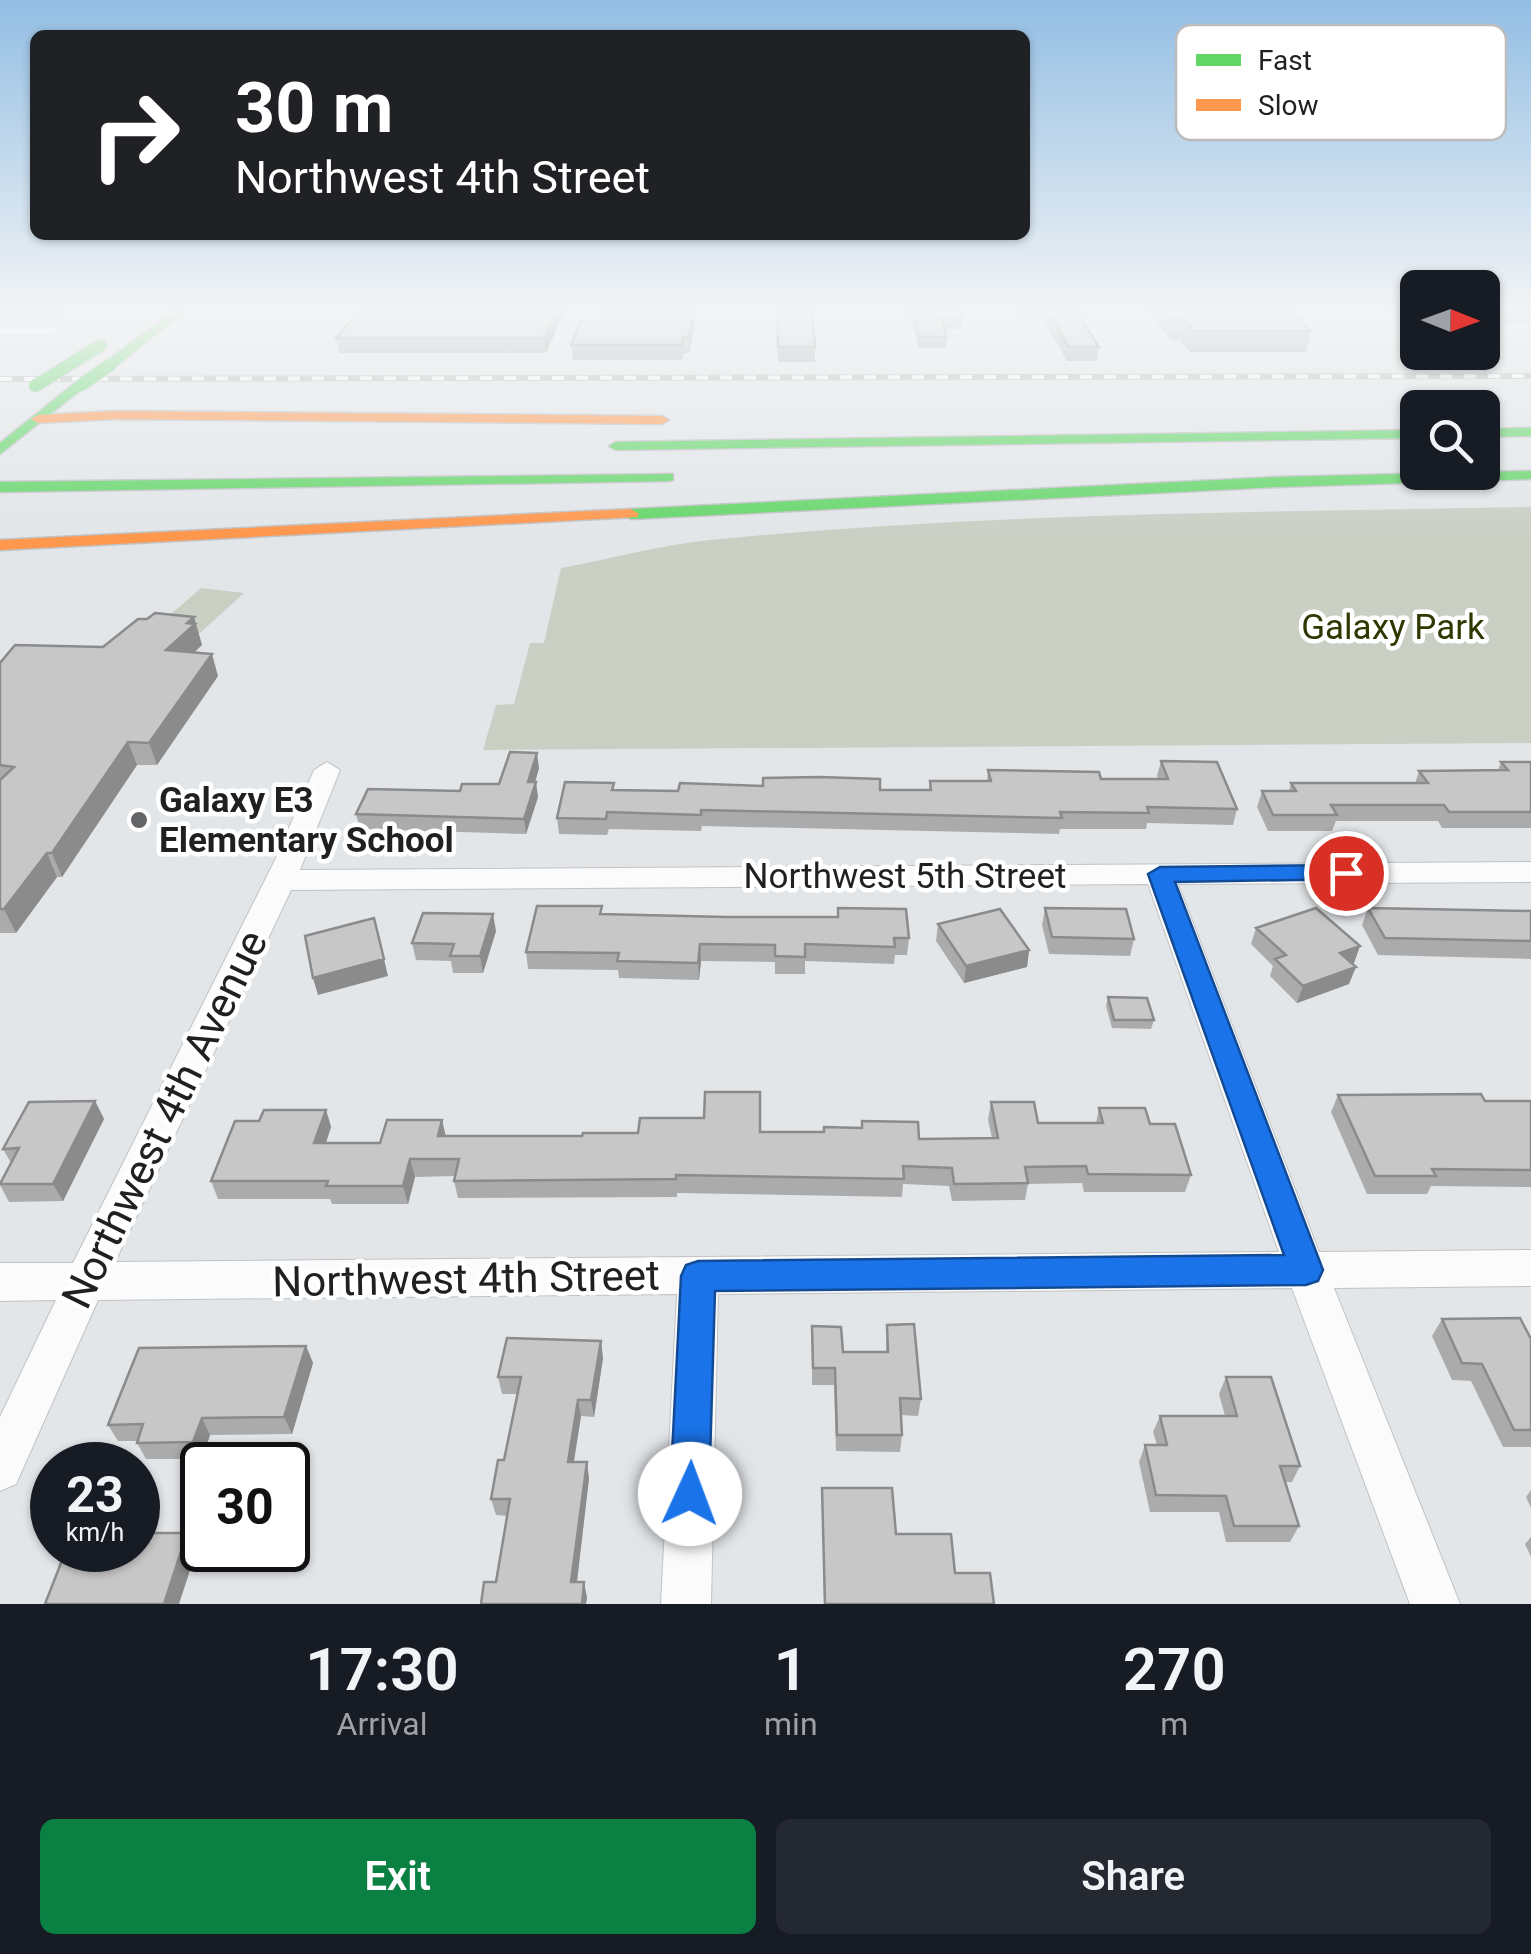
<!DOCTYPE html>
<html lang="en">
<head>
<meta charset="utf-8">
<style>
	:root { --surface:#171b24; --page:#242831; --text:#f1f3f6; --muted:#9ea1a6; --accent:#0b8043 }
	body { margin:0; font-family:Roboto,sans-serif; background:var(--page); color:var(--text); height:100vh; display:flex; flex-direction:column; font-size:38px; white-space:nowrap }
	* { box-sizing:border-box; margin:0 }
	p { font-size:32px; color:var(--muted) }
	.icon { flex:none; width:55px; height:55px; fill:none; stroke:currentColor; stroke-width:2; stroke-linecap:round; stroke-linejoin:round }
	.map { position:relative; height:1604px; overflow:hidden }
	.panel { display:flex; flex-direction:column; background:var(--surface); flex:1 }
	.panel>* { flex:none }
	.guide { position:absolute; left:30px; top:30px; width:1000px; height:210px; border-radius:15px; box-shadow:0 2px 8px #0004; background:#202124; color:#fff; overflow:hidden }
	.needle { width:65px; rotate:91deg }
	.controls { position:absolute; left:1400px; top:270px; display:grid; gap:20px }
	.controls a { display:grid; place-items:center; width:100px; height:100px; border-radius:15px; background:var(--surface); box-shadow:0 2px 8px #0004; font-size:50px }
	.speed { position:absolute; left:30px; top:1442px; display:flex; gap:20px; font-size:50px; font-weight:700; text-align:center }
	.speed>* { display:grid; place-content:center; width:130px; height:130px; border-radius:50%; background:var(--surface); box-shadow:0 2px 8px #0004; line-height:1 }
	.speed small { font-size:25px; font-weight:400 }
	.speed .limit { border:5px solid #111; border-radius:15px; background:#fff; color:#111 }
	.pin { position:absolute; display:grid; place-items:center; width:85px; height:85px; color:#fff; margin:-42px; border:5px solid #fff; border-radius:50%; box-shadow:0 2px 10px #0007 }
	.me { position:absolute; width:110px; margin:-55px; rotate:2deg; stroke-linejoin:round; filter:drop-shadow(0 0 8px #0008) }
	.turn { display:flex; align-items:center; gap:35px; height:210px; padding:0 40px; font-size:45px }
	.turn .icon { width:130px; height:130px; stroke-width:2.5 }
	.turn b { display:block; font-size:70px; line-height:85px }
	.eta { display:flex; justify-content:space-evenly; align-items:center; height:170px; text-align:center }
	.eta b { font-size:60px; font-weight:600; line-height:70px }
	.primary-button { display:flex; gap:20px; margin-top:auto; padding:20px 40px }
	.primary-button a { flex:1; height:115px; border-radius:15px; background:var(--accent); color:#fff; font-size:40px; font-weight:600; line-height:115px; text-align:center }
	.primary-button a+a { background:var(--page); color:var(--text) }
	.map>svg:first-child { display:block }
	.green { fill:#cacfc4 }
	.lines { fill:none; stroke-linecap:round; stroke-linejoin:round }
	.street-casing { stroke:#c0c2c4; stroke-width:2 }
	.fast-casing { stroke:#c0c2c4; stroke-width:3 }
	.slow-casing { stroke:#c0c2c4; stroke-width:3 }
	.street { fill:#fbfbfc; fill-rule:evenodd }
	.fast { fill:#63d668; fill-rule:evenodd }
	.slow { fill:#ff974d; fill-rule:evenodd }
	.rail-casing { stroke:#b9baba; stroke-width:6 }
	.rail { stroke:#fff; stroke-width:4; stroke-dasharray:12; stroke-linecap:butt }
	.fast-bridge-casing { stroke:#c0c2c4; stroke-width:14; stroke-linecap:butt }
	.fast-bridge { stroke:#63d668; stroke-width:12 }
	.wall { fill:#acabac }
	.shaded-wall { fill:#8c8b8c }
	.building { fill:#c8c7c8; stroke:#8c8b8c; stroke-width:2.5 }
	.route { fill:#1a73e8; stroke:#114b97; stroke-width:2.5 }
	.poi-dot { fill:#636568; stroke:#fff; stroke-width:4 }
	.labels { text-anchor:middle; stroke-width:9; stroke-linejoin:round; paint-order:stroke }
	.park-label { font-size:35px; fill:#2e3900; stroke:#fff }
	.poi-label { font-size:35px; font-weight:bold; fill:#1e2022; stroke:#fff; text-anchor:start }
	.street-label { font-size:35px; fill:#1e2022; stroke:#fff }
	.near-street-label { font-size:42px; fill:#1e2022; stroke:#fff }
	.key { fill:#fff; stroke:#bcbcbd; stroke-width:2.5 }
	.key-label { font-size:28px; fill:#1e2022 }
</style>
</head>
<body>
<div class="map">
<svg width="1531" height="1604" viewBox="0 0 1531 1604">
	<rect width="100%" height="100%" fill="#e3e6e9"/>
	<path class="green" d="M1531 507V743L483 750 496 705 514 704 530 643H544L561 568C610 559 660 545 710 540 982 513 1258 512 1531 507Z
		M201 588 244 593 200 633 155 628Z"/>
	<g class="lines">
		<defs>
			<path id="street" d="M0 326H52L59 330 52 334H0Z
				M327 762 340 770 300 870 1531 862V882L1178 884 1319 1252 1531 1250V1286L1334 1288 1460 1604H1410L1292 1288 718 1294 711 1604H661L677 1294 98 1300 16 1484 0 1491V1417L56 1300 0 1301V1263H73L275 860 314 770ZM1148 884 1279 1252 115 1262 291 890Z"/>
			<path id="fast" d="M174 310H186L115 367H107V361Z
				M76 382 87 385 0 454V443Z
				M1531 428V436L1482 437V429Z
				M1418 430V438L616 450 609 446 616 442Z
				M1531 471V479L1277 487 631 519 623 514 631 509 1277 477Z
				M673 474V480L668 481 0 492V482Z"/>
			<path id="slow" d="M116 411 662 416 669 420 662 424 116 419 38 423 31 419 38 415Z
				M631 509 639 514 637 517 0 550V540Z"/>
		</defs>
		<use href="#street" class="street-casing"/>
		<use href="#fast" class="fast-casing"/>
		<use href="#slow" class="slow-casing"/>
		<use href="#street" class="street"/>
		<use href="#fast" class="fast"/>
		<use href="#slow" class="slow"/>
		<defs>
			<path id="rail" d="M0 379 1531 376"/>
		</defs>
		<use href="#rail" class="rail-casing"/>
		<use href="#rail" class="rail"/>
		<defs>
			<path id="fast-bridge" d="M81 385 111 364
				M35 386 101 345"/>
		</defs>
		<use href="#fast-bridge" class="fast-bridge-casing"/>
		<use href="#fast-bridge" class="fast-bridge"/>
	</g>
	<path class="wall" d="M0 310H68L54 319H0Z
		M565 310 546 353H339L336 338Z
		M604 310H697L689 353H684L682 360H573L571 345 600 321Z
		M777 310 815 347V362H778Z
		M908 310H960L963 319 962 329H945L947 337 946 348H919Z
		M1018 310H1075L1099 347 1097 361H1067L1042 318H1022Z
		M1145 310H1288L1311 331 1306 352H1190L1180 340H1171Z
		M1390 310H1418V323H1408Z
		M1482 310H1531V318L1529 323H1482Z
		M194 617 202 645 194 653 218 676 157 765H137L62 877H57L16 933H0V663L103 647 147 619Z
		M1161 761 1237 809 1233 825 1147 823 1146 829H1060L1059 834 702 826 701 831 609 829 607 835 559 834 557 818 614 783V790L678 791 929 790 930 781H987L988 770 1101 779H1158L1157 776Z
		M1501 762H1531V828H1442L1438 821H1336L1332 831H1268L1257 807 1262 791H1289L1291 783H1415L1419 771 1498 770Z
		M539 768 535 782 538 797 526 834 360 829 356 814 499 784Z
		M602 906V914L909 938 907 955H895L894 964 805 961V974H775V962L701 961 699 980 619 978 618 970 528 969 526 952Z
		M1045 908 1134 939 1130 956 1049 954 1042 925Z
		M1368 908 1531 911V959L1378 955 1362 925Z
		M938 924 1029 950 1027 967 964 983 936 941Z
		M1256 928 1360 946 1352 964 1349 984 1297 1003 1270 976 1273 966 1251 944Z
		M496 931 483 973H453L451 961 416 960 412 943Z
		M1108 997 1154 1020 1151 1029 1112 1028 1106 1006Z
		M1338 1095 1485 1101H1531V1187L1431 1186 1427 1194H1367L1331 1112Z
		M95 1101 104 1119 63 1201 9 1202 0 1185 11 1163 3 1149Z
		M991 1102 1038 1123H1096L1099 1108 1150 1124 1191 1175 1185 1192H1084L1082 1183 1028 1184 1025 1200 952 1201 949 1186 903 1184 902 1197 677 1193V1197L458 1198 454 1181 455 1176 415 1177 408 1204H332L330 1199H218L211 1181 259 1121 326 1110 331 1127 326 1143H380L442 1120 445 1136H582L760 1132 919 1139 992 1138 988 1120Z
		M1442 1319 1531 1339V1447H1503L1471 1381 1452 1380 1432 1336Z
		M887 1325 921 1399 918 1416 901 1415 902 1435 900 1452 836 1451 834 1385H812V1326L843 1352H886Z
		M306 1346 313 1363 292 1434 210 1435 202 1459H146L137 1443V1441H118L108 1425Z
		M603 1358 594 1417 581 1416 574 1462 589 1478 577 1582H584L587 1598 496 1582 508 1516 496 1515 491 1499 504 1460 517 1394H502L498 1377Z
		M1226 1377 1300 1466 1292 1482H1285L1299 1526 1290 1542H1226L1219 1512H1150L1139 1462 1145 1445H1157L1153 1432 1160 1416H1225L1219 1394Z
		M822 1488 955 1573 994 1604H824Z
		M1531 1490V1508L1526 1497Z
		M1531 1537V1557L1525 1544Z"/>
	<path class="shaded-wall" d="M51 310H68L54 319Z
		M557 310H565L546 353 544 338Z
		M694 310H697L689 353V337Z
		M194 617 202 645 173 671 166 650 187 623Z
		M212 654 218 676 157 765 149 743Z
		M128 742 137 765 62 877 52 853Z
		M537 753 539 768 531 797 528 782Z
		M536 782 538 797 526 834 524 819Z
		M47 853 57 877 16 933 4 909Z
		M493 914 496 931 483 973 480 956Z
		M700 944 701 961 699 980 698 963Z
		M1360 946 1354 963 1334 970 1340 953Z
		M1029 950 1027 967 964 983 966 966Z
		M384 959 388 976 318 995 313 978Z
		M1356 967 1349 984 1297 1003 1303 986Z
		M95 1101 104 1119 63 1201 53 1184Z
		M326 1110 331 1127 320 1160 314 1143Z
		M442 1120 446 1137 438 1136Z
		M410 1159 415 1177 408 1204 403 1186Z
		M601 1341 603 1358 594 1417 591 1400Z
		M306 1346 313 1363 292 1434 284 1417Z
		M578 1400 581 1416 571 1478 568 1462Z
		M202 1418 210 1435 202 1459 193 1442Z
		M587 1462 589 1478 575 1598 571 1582Z
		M187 1533 197 1549 179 1604H164Z
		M584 1582 587 1598 586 1604H582Z"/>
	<path class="building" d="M360 310H557L544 338H336Z
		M604 310H694L689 337H683L682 345H571L581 321H600Z
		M777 310H812L815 347H778Z
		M912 310H960L963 319H942L947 337H920Z
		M1047 310H1075L1099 347H1069Z
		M1166 310H1288L1311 331H1194L1184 320H1175Z
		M155 613 194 617 187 623 195 624 166 650 212 654 149 743 128 742 52 853H47L4 909H0V780L14 767 0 765V663L15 645 103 647 138 619H147Z
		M510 752 537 753 528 782H536L524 819 356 814 368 789 460 791 462 784H499Z
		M1161 761 1217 762 1237 809 1147 807 1149 813 1060 812 1062 818 701 810V815L607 812 606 819 557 818 565 782 614 783 612 790 678 791 680 783 763 786V778L819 777 880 779V790H931L930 781H991L988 770 1099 772 1101 779H1168Z
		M1501 762H1531V812H1449L1444 805H1331L1337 815H1273L1262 791H1296L1291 783H1428L1419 771 1508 770Z
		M537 906H602L600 914 726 917H838V908L906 909 909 938H894L895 947 805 944V957L775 956V945L700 944 698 963 617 961 619 953 526 952Z
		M1045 908 1126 909 1134 939 1052 937Z
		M1316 908 1360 946 1340 953 1356 967 1303 986 1275 959 1286 955 1256 928Z
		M1368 908 1531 911V941L1385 938Z
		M1000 909 1029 950 966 966 938 924Z
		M423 913 493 914 480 956H450L454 944 412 943Z
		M374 918 384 959 313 978 305 936Z
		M1108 997 1147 998 1154 1020H1114Z
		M705 1092H760V1132H824V1127L862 1128V1121L918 1122 919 1139 998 1138 991 1102H1034L1038 1123H1103L1099 1108H1145L1150 1124H1175L1191 1175 1088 1174 1086 1166 1025 1167 1028 1183 954 1184 952 1168 903 1166 904 1179 676 1175V1179L454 1181 459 1159H410L403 1186H326L328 1181H211L235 1121H259L264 1110H326L314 1143H380L387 1120H442L438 1136H582L583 1133H638L640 1118H704Z
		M1481 1094 1485 1101H1531V1170L1432 1169 1436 1176H1375L1338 1095Z
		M95 1101 53 1184H0L19 1148 3 1149 29 1102Z
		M1520 1318 1531 1339V1430H1514L1482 1364 1462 1363 1442 1319Z
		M914 1324 921 1399 900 1398 902 1435H837L835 1368H813L812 1326 841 1327 843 1352H888L887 1325Z
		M507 1338 601 1341 591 1400H578L568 1462H587L571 1582H584L582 1604H481L484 1582H496L510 1499H491L498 1460H504L521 1377H498Z
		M306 1346 284 1417 202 1418 193 1442 137 1443 143 1424 108 1425 139 1348Z
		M1226 1377H1271L1300 1466H1280L1299 1526H1234L1226 1496 1156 1495 1145 1445H1167L1160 1416H1237Z
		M822 1488H892L896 1534H951L955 1573H990L994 1604H825Z
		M138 1533H187L164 1604H45L66 1550H138Z"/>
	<linearGradient id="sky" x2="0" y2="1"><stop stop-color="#93bee4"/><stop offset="0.58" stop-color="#f2f4f5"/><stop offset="1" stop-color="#f2f4f5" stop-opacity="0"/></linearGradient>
	<rect width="1531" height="534" fill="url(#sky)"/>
	<path class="route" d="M1346 865 1354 867 1358 873 1354 879 1175 882 1323 1270 1318 1281 1306 1285 715 1291 709 1494 704 1508 690 1514 676 1508 670 1494 681 1276 686 1265 698 1261 1284 1255 1148 874 1160 867Z"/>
	<circle class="poi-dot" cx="139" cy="820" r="10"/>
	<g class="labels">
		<g class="park-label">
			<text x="1393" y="639">Galaxy Park</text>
		</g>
		<g class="poi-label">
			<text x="159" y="812">Galaxy E3<tspan x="159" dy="40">Elementary School</tspan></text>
		</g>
		<g class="street-label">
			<text x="905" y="888">Northwest 5th Street</text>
		</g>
		<g class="near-street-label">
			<text transform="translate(164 1119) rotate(-64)" y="15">Northwest 4th Avenue</text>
			<text transform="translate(466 1278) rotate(-1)" y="15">Northwest 4th Street</text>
		</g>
	</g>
	<rect x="1176" y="25" width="330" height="115" rx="15" class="key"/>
	<rect x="1196" y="54" width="45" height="12" fill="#63d668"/>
	<rect x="1196" y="99" width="45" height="12" fill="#ff974d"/>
	<g class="key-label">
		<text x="1258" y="70">Fast</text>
		<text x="1258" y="115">Slow</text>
	</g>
</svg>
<div class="controls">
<a><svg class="needle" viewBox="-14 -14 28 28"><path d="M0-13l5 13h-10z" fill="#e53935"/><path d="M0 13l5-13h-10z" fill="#9ea1a6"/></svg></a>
<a><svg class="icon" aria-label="search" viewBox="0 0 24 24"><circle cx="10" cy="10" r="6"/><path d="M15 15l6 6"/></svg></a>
</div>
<div class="speed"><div>23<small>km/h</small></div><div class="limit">30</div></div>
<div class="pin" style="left:1346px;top:873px;background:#d93025"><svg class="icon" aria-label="arrive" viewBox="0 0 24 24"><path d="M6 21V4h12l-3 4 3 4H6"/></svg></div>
<svg class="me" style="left:690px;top:1494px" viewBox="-20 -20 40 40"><circle r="19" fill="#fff"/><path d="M0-13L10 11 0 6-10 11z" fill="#1a73e8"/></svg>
<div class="guide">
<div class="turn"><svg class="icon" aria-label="right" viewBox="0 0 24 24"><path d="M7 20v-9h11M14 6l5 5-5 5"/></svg><div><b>30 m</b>Northwest 4th Street</div></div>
</div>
</div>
<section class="panel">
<div class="eta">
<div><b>17:30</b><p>Arrival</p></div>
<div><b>1</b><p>min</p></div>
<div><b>270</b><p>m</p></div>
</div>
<div class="primary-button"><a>Exit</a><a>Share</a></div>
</section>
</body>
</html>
